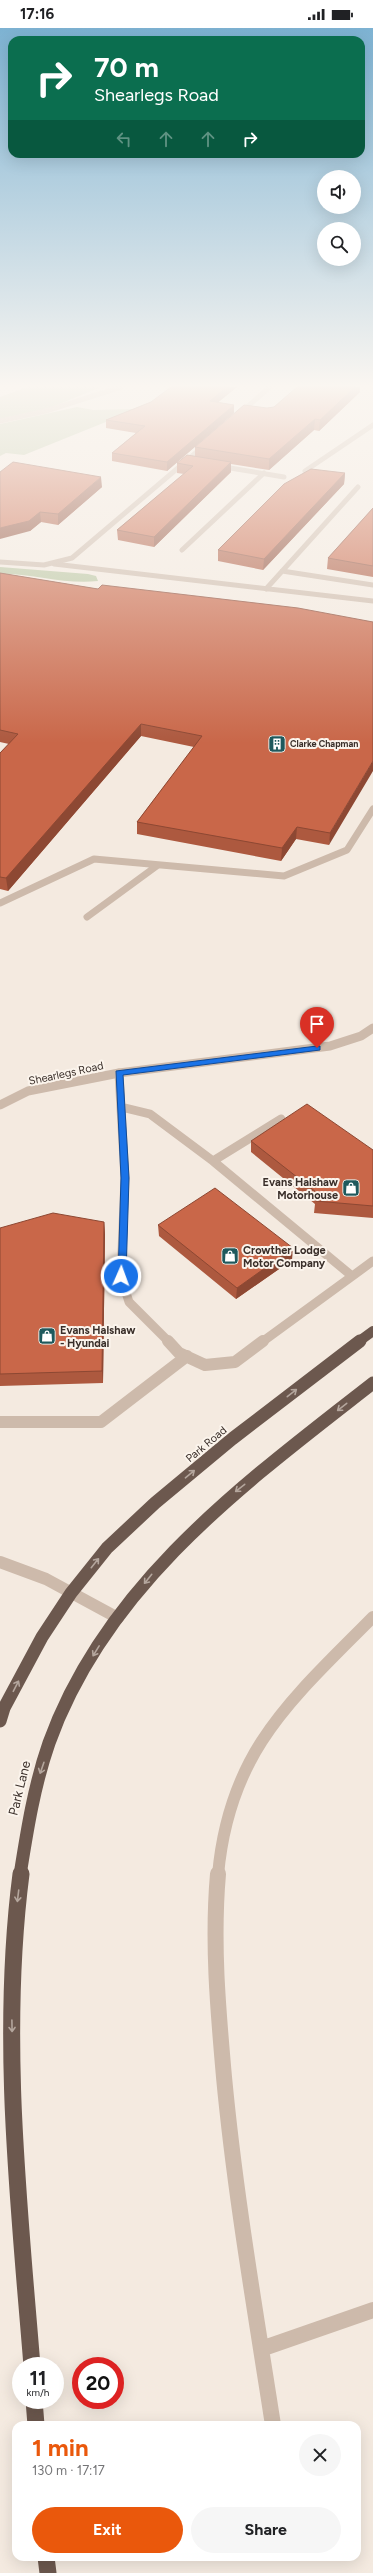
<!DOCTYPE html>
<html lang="en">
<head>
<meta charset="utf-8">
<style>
	:root { --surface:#fff; --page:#f6f6f6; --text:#202124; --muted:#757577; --accent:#ea580c }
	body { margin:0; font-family:Figtree,sans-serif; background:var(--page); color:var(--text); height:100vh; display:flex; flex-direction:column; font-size:15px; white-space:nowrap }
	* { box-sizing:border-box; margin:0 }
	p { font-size:13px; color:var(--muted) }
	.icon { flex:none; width:22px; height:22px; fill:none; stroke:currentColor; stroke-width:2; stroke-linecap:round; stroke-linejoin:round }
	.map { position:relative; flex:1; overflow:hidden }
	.panel { position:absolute; left:12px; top:2393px; width:349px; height:140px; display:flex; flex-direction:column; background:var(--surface); border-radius:12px; box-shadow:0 4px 16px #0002 }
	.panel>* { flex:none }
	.hud { position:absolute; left:8px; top:8px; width:357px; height:122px; border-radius:12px; box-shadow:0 4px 16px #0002; background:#0b6e4f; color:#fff; overflow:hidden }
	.fabs { position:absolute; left:317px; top:142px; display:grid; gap:8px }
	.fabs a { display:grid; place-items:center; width:44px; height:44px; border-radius:50%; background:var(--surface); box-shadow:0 4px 16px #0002; font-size:20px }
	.speed { position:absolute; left:12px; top:2329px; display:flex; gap:8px; font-size:20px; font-weight:700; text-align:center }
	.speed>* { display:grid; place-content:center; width:52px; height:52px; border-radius:50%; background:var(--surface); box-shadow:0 4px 16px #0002; line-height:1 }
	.speed small { font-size:10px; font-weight:400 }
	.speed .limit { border:6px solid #d22; background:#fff; color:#111 }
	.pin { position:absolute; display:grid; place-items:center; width:34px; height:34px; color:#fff; margin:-41px -17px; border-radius:50% 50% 50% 0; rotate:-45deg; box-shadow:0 0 4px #0007 }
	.pin .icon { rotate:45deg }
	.me { position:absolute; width:44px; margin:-22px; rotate:2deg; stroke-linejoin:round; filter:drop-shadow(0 0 3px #0008) }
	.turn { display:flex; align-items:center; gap:14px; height:84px; padding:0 20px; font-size:18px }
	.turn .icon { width:52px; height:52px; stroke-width:2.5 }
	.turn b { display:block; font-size:28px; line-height:34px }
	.lanes { display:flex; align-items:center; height:38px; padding:0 20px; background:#0003; justify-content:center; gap:20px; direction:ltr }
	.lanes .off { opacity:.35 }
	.round { display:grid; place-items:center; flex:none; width:42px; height:42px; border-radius:21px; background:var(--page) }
	.head { display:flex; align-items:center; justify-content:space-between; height:68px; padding:0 20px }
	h1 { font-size:24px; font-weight:700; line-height:30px; color:var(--accent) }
	.action { display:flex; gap:8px; margin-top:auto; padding:8px 20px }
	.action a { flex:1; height:46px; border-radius:24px; background:var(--accent); color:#fff; font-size:16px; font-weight:700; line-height:46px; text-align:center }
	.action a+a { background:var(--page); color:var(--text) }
	.status { display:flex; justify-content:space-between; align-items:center; height:28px; padding:0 20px; background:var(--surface); direction:ltr }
	.status svg { height:11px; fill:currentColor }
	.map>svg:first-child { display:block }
	.green { fill:#b7c49f }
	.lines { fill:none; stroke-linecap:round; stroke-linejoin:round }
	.service-far3 { stroke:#cdbaab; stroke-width:5 }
	.service-far2 { stroke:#cdbaab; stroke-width:7 }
	.service-far1 { stroke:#cdbaab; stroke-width:9 }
	.service { stroke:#cdbaab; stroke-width:12 }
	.minor-far3 { stroke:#cdbaab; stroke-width:5 }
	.minor-far2 { stroke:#cdbaab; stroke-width:9 }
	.minor-far1 { stroke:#cdbaab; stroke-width:12 }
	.minor { stroke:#cdbaab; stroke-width:16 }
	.tertiary { stroke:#cdbaab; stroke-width:5 }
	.trunk-far2 { stroke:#6c584e; stroke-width:10 }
	.trunk-far1 { stroke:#6c584e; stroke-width:13 }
	.trunk { stroke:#6c584e; stroke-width:17 }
	.wall { fill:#ad593f }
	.shaded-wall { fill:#8d4833 }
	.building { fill:#c96749; stroke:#8d4833 }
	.oneway { stroke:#b4a69d }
	.route { fill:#1a73e8; stroke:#114b97 }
	.labels { text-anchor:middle; stroke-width:4; stroke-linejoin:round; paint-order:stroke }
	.far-poi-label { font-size:9px; font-weight:bold; fill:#3a2f2a; stroke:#fbf4ec; text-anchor:start }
	.street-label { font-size:11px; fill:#3a2f2a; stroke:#fbf4ec }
	.poi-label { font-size:11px; font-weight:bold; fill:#3a2f2a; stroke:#fbf4ec; text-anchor:start }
	.near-street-label { font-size:13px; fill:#3a2f2a; stroke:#fbf4ec }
</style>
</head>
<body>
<div class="status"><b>17:16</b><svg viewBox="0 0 49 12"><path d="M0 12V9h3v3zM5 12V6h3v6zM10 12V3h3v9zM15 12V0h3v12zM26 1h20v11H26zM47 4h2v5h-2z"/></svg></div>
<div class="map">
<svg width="373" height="2545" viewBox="0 0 373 2545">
	<rect width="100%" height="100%" fill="#f4eae0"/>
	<path class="green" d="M27 359H101L50 380 0 391V369Z
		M77 379 93 382 138 381 24 427 6 425 0 428V396Z
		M0 539 88 546 96 548 98 553C65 557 33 545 0 546Z"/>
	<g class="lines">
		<path class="service-far3" d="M218 438 284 449
			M305 443 373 397
			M182 522 264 445
			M54 536 373 573
			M282 543 373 557
			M266 561 358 459"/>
		<path class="service-far2" d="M0 875 94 831 284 848 347 822 373 781
			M87 889 158 837"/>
		<path class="service-far1" d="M119 1045 125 1150 121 1249 129 1274 169 1314
			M121 1079 150 1086 213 1133 352 1248
			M213 1133 281 1091
			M262 1314 373 1233"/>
		<path class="service" d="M168 1313 179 1325 205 1337 235 1334 263 1313
			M0 1394H101L187 1328"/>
		<path class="minor-far3" d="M0 393 46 383 121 359"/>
		<path class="minor-far2" d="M0 1077 28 1063 119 1045 330 1018 361 1008 373 1000"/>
		<path class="minor-far1" d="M0 1534 46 1551 118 1590
			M218 1847C229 1723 291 1672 373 1589"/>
		<path class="minor" d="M218 1846C212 1914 218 1981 224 2049 235 2166 255 2281 273 2397
			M261 2321 373 2282"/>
		<path class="tertiary" d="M239 386 270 359
			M0 534 44 537 72 530 205 417"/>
		<path class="trunk-far2" d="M358 1314 373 1303"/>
		<path class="trunk-far1" d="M0 1693 4 1680 42 1609 71 1565 107 1520 155 1475 232 1411 360 1313
			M20 1847C27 1803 34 1758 49 1715 106 1556 245 1455 373 1355"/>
		<path class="trunk" d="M21 1846C0 2009 19 2176 32 2338
			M34 2372 36 2397
			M46 2529 48 2545"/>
	</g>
	<path class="wall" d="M171 359H237L218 374 234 385 167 443 112 433V425L136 405 106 400V392L151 374Z
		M360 364 319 403 314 402 269 442 231 436V444L154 519 118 512 117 502 184 446 177 445V435L195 428V419L267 380Z
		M0 444 102 459 58 497 41 494 30 503Z
		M345 445 344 456 263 542 218 533V522Z
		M373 480V549L327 541 328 530Z
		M0 545 98 561 373 594 329 817 296 811 281 833 137 806V794L194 719 141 708 8 863 0 861V725L9 716 0 714Z
		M251 1113 373 1122V1190L314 1185 315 1176 251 1124Z
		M104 1194 105 1207 103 1355 0 1358V1200Z
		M158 1197 292 1232 236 1271 159 1208Z"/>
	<path class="shaded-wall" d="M227 359H237L210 381V373Z
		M355 359H360V364L319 403 320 392Z
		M234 377V385L167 443V434Z
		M315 391 314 402 269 442V431Z
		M231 434V444L154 519V509Z
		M345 445 344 456 263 542 264 531Z
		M101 449 102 459 58 497V486Z
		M40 484 41 494 30 503 0 511V500Z
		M141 696V708L8 863 6 850Z
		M373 733V743L329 817 330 805Z
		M297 799 296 811 281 833 282 820Z
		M104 1194 105 1207 103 1355 102 1343Z
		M293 1220 292 1232 236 1271 237 1260Z"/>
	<path class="building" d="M171 359H227L210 373 234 377 167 434 112 425 145 398 106 392 151 374Z
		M297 359H355L320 392 315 391 269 431 195 419 244 377 267 380 274 379Z
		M187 427 231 434 154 509 117 502 193 438 177 435Z
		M13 434 101 449 58 486 40 484 29 493 0 500V444Z
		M311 441 345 445 264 531 218 522 284 456Z
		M373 480V538L328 530Z
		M0 545 98 561 102 557 298 580 373 594V733L330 805 297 799 282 820 137 794 202 708 141 696 6 850 0 849V725L18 706 0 702Z
		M307 1076 373 1122V1178L316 1173V1164L251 1113Z
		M215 1160 293 1220 237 1260 158 1197Z
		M53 1185 104 1194 102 1343 0 1346V1200Z"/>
	<defs><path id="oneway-shaft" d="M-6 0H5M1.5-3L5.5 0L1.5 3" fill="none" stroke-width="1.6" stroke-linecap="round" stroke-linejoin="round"/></defs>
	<g class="oneway">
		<use href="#oneway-shaft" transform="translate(292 1365) rotate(-38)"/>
		<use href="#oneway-shaft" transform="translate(342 1379) rotate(142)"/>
		<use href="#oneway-shaft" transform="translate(190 1446) rotate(-40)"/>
		<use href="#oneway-shaft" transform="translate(240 1460) rotate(142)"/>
		<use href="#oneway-shaft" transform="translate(95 1535) rotate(-51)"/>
		<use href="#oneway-shaft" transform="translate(148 1551) rotate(129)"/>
		<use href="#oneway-shaft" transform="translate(96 1623) rotate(122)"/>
		<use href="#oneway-shaft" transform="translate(16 1658) rotate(-63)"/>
		<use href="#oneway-shaft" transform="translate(42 1740) rotate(109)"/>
		<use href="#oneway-shaft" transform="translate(18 1868) rotate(97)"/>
		<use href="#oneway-shaft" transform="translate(12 1998) rotate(89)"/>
	</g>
	<linearGradient id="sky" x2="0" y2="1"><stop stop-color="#7db2d2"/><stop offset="0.5" stop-color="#faf6f1"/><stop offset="1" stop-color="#faf6f1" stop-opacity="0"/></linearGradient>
	<rect width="373" height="715" fill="url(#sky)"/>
	<path class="route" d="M317 1018H320V1022L123 1047 129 1150 126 1248 124 1251H118L121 1150 116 1043Z"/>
	<defs>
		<symbol id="building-square" viewBox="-11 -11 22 22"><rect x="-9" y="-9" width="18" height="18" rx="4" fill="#1e595d" stroke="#fbf4ec"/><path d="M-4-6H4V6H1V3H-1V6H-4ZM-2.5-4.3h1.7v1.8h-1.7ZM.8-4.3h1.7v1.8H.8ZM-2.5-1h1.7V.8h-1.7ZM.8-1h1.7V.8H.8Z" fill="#fff"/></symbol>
		<symbol id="shop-square" viewBox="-11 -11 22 22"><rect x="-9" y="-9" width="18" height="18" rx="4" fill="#1e595d" stroke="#fbf4ec"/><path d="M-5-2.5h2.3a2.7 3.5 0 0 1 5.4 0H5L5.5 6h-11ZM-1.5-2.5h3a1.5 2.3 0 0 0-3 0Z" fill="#fff"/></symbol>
	</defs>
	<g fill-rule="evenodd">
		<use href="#building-square" x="267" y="706" width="20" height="20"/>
		<use href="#shop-square" x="341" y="1150" width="20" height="20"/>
		<use href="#shop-square" x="220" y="1218" width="20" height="20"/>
		<use href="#shop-square" x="37" y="1298" width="20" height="20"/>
	</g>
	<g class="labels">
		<g class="far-poi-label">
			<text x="290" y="719">Clarke Chapman</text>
		</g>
		<g class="street-label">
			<text transform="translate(66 1045) rotate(-12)" y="4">Shearlegs Road</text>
			<text transform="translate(206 1416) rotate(-40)" y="4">Park Road</text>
		</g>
		<g class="poi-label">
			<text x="338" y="1158" text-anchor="end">Evans Halshaw<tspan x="338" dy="13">Motorhouse</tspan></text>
			<text x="243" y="1226">Crowther Lodge<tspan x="243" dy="13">Motor Company</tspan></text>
			<text x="60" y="1306">Evans Halshaw<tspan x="60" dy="13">- Hyundai</tspan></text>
		</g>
		<g class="near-street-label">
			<text transform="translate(19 1760) rotate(-76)" y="5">Park Lane</text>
		</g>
	</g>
</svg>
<div class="fabs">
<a><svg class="icon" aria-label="sound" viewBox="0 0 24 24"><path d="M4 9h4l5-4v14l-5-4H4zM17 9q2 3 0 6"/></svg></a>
<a><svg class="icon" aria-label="search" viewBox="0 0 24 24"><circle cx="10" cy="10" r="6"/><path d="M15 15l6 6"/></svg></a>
</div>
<div class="speed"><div>11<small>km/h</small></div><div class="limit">20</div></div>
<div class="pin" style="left:317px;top:1020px;background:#d93025"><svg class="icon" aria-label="arrive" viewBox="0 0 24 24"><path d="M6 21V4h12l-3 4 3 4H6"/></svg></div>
<svg class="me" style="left:121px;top:1248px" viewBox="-20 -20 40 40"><circle r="17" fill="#1a73e8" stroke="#fff" stroke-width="3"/><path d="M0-11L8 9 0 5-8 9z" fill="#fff"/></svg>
<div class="hud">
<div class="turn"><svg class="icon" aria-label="right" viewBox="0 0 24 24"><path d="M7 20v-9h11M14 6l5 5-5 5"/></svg><div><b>70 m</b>Shearlegs Road</div></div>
<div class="lanes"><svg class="icon off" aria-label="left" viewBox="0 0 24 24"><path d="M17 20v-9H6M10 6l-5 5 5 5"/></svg><svg class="icon off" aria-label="ahead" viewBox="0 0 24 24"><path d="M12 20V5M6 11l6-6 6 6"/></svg><svg class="icon off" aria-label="ahead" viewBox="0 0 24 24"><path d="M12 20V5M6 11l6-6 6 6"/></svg><svg class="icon" aria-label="right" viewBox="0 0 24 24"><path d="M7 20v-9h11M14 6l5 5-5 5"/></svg></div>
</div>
<section class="panel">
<div class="head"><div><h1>1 min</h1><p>130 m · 17:17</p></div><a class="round"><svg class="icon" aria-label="close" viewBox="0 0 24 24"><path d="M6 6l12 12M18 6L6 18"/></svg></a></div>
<div class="action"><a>Exit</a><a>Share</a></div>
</section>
</div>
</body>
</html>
